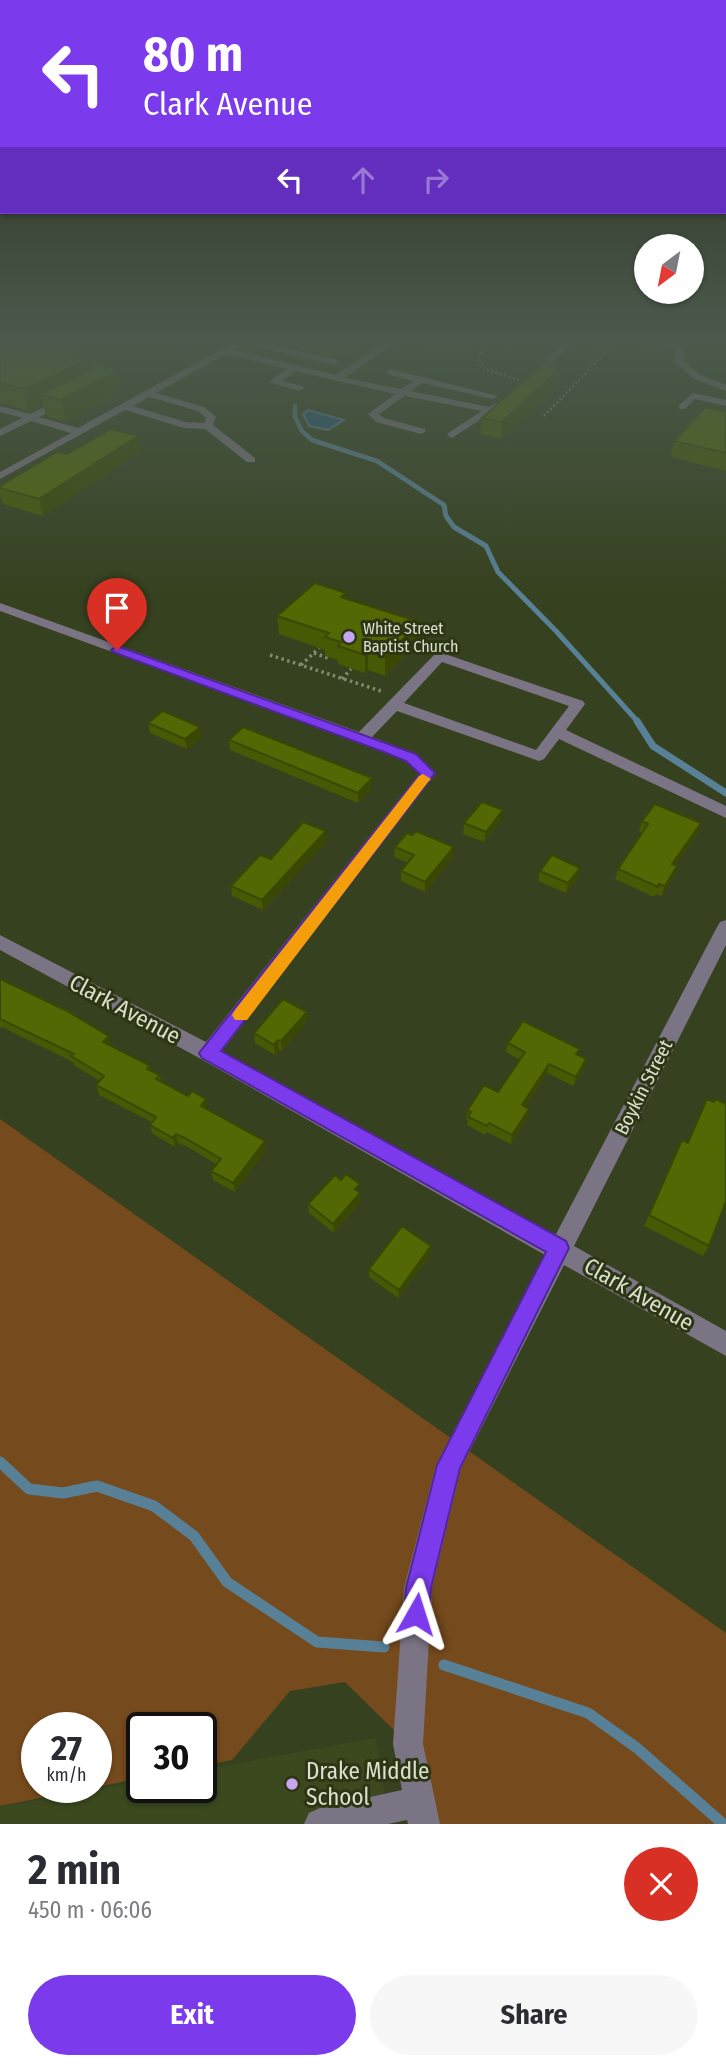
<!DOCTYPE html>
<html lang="en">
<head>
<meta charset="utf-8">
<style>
	:root { --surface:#fff; --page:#f7f7f7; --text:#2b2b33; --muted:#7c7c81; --accent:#7c3aed }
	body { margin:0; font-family:"Fira Sans Condensed",sans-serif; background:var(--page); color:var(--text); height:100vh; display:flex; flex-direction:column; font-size:26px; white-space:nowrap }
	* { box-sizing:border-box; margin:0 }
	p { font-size:23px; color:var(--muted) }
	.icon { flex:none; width:38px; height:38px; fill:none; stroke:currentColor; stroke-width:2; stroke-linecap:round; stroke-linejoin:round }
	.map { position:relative; height:1824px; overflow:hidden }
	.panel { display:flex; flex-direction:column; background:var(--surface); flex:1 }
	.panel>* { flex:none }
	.banner { position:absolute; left:0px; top:0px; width:726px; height:214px; box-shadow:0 2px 5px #0004; background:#7c3aed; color:#fff; overflow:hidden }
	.needle { width:46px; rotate:212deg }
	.tools { position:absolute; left:634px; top:234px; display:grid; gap:14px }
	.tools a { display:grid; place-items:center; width:70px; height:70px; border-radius:50%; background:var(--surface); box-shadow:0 2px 5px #0004; font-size:35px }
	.speed { position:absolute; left:21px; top:1712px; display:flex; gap:14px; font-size:35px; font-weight:700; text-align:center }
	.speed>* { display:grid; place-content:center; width:91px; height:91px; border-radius:50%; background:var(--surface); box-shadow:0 2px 5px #0004; line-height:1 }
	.speed small { font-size:18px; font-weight:400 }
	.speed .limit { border:4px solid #111; border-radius:10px; background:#fff; color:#111 }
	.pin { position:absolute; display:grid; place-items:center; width:60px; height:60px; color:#fff; margin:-72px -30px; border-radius:50% 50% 50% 0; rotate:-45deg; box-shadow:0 0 7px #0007 }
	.pin .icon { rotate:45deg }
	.me { position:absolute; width:77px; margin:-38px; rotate:6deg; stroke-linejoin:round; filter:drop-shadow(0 0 5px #0008) }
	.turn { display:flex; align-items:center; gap:24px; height:147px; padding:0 28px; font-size:32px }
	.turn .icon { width:91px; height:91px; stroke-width:2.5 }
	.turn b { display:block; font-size:49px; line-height:60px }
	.lanes { display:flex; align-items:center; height:66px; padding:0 28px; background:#0003; justify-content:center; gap:35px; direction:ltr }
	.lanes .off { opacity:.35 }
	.round { display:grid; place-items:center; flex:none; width:74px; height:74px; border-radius:37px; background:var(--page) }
	.head { display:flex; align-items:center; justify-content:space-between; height:119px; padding:0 28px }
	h1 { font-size:42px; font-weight:700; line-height:52px }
	.cta { display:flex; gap:14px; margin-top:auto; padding:14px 28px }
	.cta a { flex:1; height:80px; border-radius:42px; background:var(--accent); color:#fff; font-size:28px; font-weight:700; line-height:80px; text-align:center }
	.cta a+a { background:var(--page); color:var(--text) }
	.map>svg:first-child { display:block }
	.built { fill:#3c491f }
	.green { fill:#754a1c; fill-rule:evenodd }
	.water { fill:#20577f; stroke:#588096; stroke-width:2 }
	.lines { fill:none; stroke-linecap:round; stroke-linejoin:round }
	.stream-far3 { stroke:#588096; stroke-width:4.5 }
	.stream-far2 { stroke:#588096; stroke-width:5 }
	.stream-far1 { stroke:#588096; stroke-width:7 }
	.stream { stroke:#588096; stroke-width:11 }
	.path-far1 { stroke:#828b70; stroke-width:2.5; stroke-dasharray:2 2.5; stroke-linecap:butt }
	.path { stroke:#828b70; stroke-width:3.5; stroke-dasharray:2.5 3.5; stroke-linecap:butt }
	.minor { fill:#7b7484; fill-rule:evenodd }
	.wall { fill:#465904 }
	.shaded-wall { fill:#394904 }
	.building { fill:#516805; stroke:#394904; stroke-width:2 }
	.route { fill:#7c3aed; stroke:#51269a; stroke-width:2 }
	.slow { fill:#f59e0b }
	.poi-dot { fill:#c6a6f0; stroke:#2c3614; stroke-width:2.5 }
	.labels { text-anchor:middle; stroke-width:6; stroke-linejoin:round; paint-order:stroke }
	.far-poi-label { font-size:16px; fill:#d9e0cd; stroke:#2c3614; text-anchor:start }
	.street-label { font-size:19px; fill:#d9e0cd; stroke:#2c3614 }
	.near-street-label { font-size:23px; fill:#d9e0cd; stroke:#2c3614 }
	.near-poi-label { font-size:23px; fill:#d9e0cd; stroke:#2c3614; text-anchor:start }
</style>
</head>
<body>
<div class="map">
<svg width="726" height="1824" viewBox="0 0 726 1824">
	<rect width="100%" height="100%" fill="#36411f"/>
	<path class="built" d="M375 1738 390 1824H0V1807L142 1781V1787H201V1770Z"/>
	<path class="green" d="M0 1119 726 1633V1824H424L408 1744 345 1682 290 1691 232 1760 201 1766V1727H142V1778L0 1806ZM37 1727H96V1787H37Z"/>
	<path class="water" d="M308 410 344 420 328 430 309 426 303 414Z"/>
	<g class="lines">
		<path class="stream-far3" d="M295 406V417L302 431 312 440 377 461 444 505 445 508"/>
		<path class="stream-far2" d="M444 506 446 516 454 527 486 546 498 572 556 631 639 723"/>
		<path class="stream-far1" d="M637 721 653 746 726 793"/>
		<path class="stream" d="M0 1462 29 1489 63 1493 97 1486 154 1506 194 1536 227 1582 317 1642 384 1647
			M444 1665 588 1713 637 1748 723 1824"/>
		<path class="path-far1" d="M490 341 478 358 485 369 522 381
			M544 416 608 350 590 341"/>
		<path class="path" d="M314 653 328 658
			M270 655 384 692
			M301 665 319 648
			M342 679 351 669"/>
		<path class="minor" d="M236 341H256L337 360V364L334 365 245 344 233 350 335 375 388 341H398L344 378 401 389 413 381 387 374V370L390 369 498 396 493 399 422 383 411 391 489 407 496 403 501 406 452 438 447 435 448 433 482 411 405 396 379 414 384 418 425 429 426 431 421 434 376 422 368 414 395 394 295 371 282 381 302 386 304 388 299 391 269 382 287 369 226 354 156 393 204 407 216 417 213 425 255 458V462H247L205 429 184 428 125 410 0 479V472L71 433 31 421 0 436V429L22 418 0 412V406L30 414 63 398H69V402L39 417 78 428ZM149 397 198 411 206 418 204 423 185 422 133 406Z
			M565 341H574L535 379H529V375Z
			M626 341 677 344 679 341H688L684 346V360L700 375 726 385V391L694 379 674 361 675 349Z
			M693 393 726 400V406L695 399 685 409H679V405Z
			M0 603 359 732 435 654H445L583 701 585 704 566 730 726 806V818L559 739 544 759 539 761 397 711 372 737 416 754 436 773 222 1051 555 1236 717 927 720 922 726 920V945L574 1246 726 1331V1356L564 1265 461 1468 432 1588 423 1744 440 1824H408L407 1820 388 1824H304L309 1813 320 1808 402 1790 393 1744 404 1588 436 1465 545 1255 201 1059 0 950V935L206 1042 419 774 406 760 383 751 0 611ZM442 662 569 706 536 750 404 703Z"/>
	</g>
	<path class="wall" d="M0 341H89L72 349 73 355 69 357 86 361 88 372 119 370 122 391 66 422 46 416 43 404 29 411 0 403Z
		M175 341H196L189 344Z
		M284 341H370L341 359 284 345Z
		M430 341H472L471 348 430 346Z
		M558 371 556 387 501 439 480 434 482 418Z
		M726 412V471L671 457 674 441Z
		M140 452 43 516 3 504 0 495V486L67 454Z
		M346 599 420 622 419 640 385 676 368 670 365 673 338 664V660L325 656V650L279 634 277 616Z
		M148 723 202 737 187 749 150 733Z
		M229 740 371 789 358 803 230 750Z
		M501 820 484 842 463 834 464 823Z
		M642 821 701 823 698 833 675 865 674 876 661 896 656 894 654 897 615 879 618 869 642 833 639 831Z
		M412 835 453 857 425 892 401 881V871L408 863 394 857 395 847Z
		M327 841 263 910 232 896 231 886 271 859Z
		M540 871 578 878 566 893 538 881Z
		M0 979 112 1046 149 1065 151 1071 160 1075 161 1082 208 1109V1110L266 1150 235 1192 213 1180 211 1171 216 1164 188 1147 178 1143 175 1147 153 1134 150 1125 152 1122 99 1095 96 1085 100 1081 75 1066 73 1062 2 1027 0 1029Z
		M307 1012V1022L282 1051 279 1050 275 1055 255 1043 254 1033Z
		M508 1043 578 1055 586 1059 584 1068 573 1086 547 1073 525 1107 529 1109 527 1118 511 1144 487 1132 485 1135 467 1125 468 1120 466 1119 467 1111 498 1092 520 1060 506 1052Z
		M682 1140 688 1142 709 1246 703 1256 644 1226Z
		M360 1193V1202L334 1233 309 1213 308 1204Z
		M431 1246 430 1255 398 1298 369 1277V1269Z"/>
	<path class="shaded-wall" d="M53 341H89L72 349 73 355 42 369 37 348Z
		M344 341H370L341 359V343Z
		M86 361 90 382 41 394 43 404 29 411 24 389Z
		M119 370 122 391 66 422 61 400Z
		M558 371 556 387 501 439 502 422Z
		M138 436 140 452 43 516 39 499Z
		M420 622 419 640 385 676V657Z
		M368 651V670L365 673V655Z
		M200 727 202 737 187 749 185 739Z
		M372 778 371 789 358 803V793Z
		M503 810 501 820 484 842 486 832Z
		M701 823 698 833 669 874 672 864Z
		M326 831 327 841 263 910 262 900Z
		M454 847 453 857 425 892V882Z
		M677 866 674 876 661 896 665 886Z
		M580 868 578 878 566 893 568 883Z
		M307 1012V1022L282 1051 281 1041Z
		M109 1036 112 1046 103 1042Z
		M278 1040 279 1050 275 1055 274 1045Z
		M586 1059 584 1068 573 1086 576 1077Z
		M549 1064 547 1073 520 1114 522 1105Z
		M206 1099 208 1109 203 1115 201 1106Z
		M529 1109 527 1118 511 1144 512 1135Z
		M176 1134 178 1143 175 1147 173 1138Z
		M265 1141 266 1150 235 1192 233 1183Z
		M360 1193V1202L334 1233 333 1224Z
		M431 1246 430 1255 398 1298 399 1290Z"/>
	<path class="building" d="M0 341H53L37 348 86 361 24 389 0 383Z
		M547 360 558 371 502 422 482 418Z
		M92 363 119 370 61 400 41 394 91 370Z
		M705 407 726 412V453L674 441Z
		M111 429 138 436 39 499 0 488V486L57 452 67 454Z
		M315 583 346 593 341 597 420 622 385 657 368 651 365 655 338 646 341 642 325 637 329 633 277 616Z
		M163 711 200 727 185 739 148 723Z
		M243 727 372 778 358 793 229 740Z
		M482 802 503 810 486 832 464 823Z
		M655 804 701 823 672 864 677 866 665 886 659 884 658 887 618 869 648 824 642 821Z
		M303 822 326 831 262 900 231 886 260 855 271 859Z
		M416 831 454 847 425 882 401 871 414 855 395 847 407 833 412 835Z
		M552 855 580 868 568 883 540 871Z
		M0 979 67 1011 109 1036 103 1042 149 1065 147 1069 160 1075 156 1079 188 1096 192 1091 206 1099 201 1106 265 1141 233 1183 211 1171 221 1159 185 1138 176 1134 173 1138 150 1125 156 1117 96 1085 104 1076 71 1056 74 1054 0 1019Z
		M283 999 307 1012 281 1041 278 1040 274 1045 254 1033Z
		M523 1021 580 1049 576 1054 586 1059 576 1077 549 1064 522 1105 529 1109 512 1135 489 1123 487 1126 468 1117 471 1112 467 1111 484 1085 498 1092 525 1052 508 1043Z
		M707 1099 714 1102 716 1099 726 1104V1201L709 1246 649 1215 682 1140 688 1143Z
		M346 1174 360 1184 355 1189 360 1193 333 1224 308 1204 335 1175 341 1180Z
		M402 1226 431 1246 399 1290 369 1269Z"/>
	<linearGradient id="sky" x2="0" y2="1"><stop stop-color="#1e2411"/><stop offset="0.57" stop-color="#4c5a4d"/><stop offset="1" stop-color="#4c5a4d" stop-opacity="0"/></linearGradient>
	<rect width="726" height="596" fill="url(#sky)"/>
	<path class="route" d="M117 646 416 754 435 773 221 1051 566 1241 569 1248 460 1468 431 1588 429 1614 426 1623 416 1627 407 1623 404 1614 406 1588 437 1465 546 1252 202 1058 199 1053 420 774 406 761 384 752 113 652 111 650Z"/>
	<path class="slow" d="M423 774 431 779 428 782 247 1020H235L232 1015 235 1010 419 776Z"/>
	<g class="poi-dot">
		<circle cx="349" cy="637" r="7"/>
		<circle cx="292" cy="1784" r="7"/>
	</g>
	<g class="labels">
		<g class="far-poi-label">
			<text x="363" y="634">White Street<tspan x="363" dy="18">Baptist Church</tspan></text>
		</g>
		<g class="street-label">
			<text transform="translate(643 1087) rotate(-63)" y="7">Boykin Street</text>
		</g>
		<g class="near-street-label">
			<text transform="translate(125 1009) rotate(28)" y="8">Clark Avenue</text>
			<text transform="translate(639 1294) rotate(30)" y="8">Clark Avenue</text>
		</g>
		<g class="near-poi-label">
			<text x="306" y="1779">Drake Middle<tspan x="306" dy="26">School</tspan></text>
		</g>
	</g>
</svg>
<div class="tools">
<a><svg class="needle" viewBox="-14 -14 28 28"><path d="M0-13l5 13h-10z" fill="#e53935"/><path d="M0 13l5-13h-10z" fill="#7c7c81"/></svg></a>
</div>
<div class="speed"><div>27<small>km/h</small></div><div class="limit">30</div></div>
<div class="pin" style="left:117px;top:650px;background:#d93025"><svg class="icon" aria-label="arrive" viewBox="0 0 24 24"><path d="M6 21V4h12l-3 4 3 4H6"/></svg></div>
<svg class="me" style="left:416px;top:1614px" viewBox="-20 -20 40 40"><path d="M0-17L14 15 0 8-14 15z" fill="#7c3aed" stroke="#fff" stroke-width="4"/></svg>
<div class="banner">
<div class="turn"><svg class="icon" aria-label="left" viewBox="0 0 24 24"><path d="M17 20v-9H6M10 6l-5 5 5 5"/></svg><div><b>80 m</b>Clark Avenue</div></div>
<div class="lanes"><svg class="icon" aria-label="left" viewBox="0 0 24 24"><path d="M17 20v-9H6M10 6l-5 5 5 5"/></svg><svg class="icon off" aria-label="ahead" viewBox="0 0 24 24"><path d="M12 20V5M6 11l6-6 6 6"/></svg><svg class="icon off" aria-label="right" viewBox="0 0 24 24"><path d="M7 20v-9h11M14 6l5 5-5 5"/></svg></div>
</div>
</div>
<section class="panel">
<div class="head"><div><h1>2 min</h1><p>450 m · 06:06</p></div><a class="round" style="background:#d93025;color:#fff"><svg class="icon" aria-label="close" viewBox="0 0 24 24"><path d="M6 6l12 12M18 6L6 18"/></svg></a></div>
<div class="cta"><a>Exit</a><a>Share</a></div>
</section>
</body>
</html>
